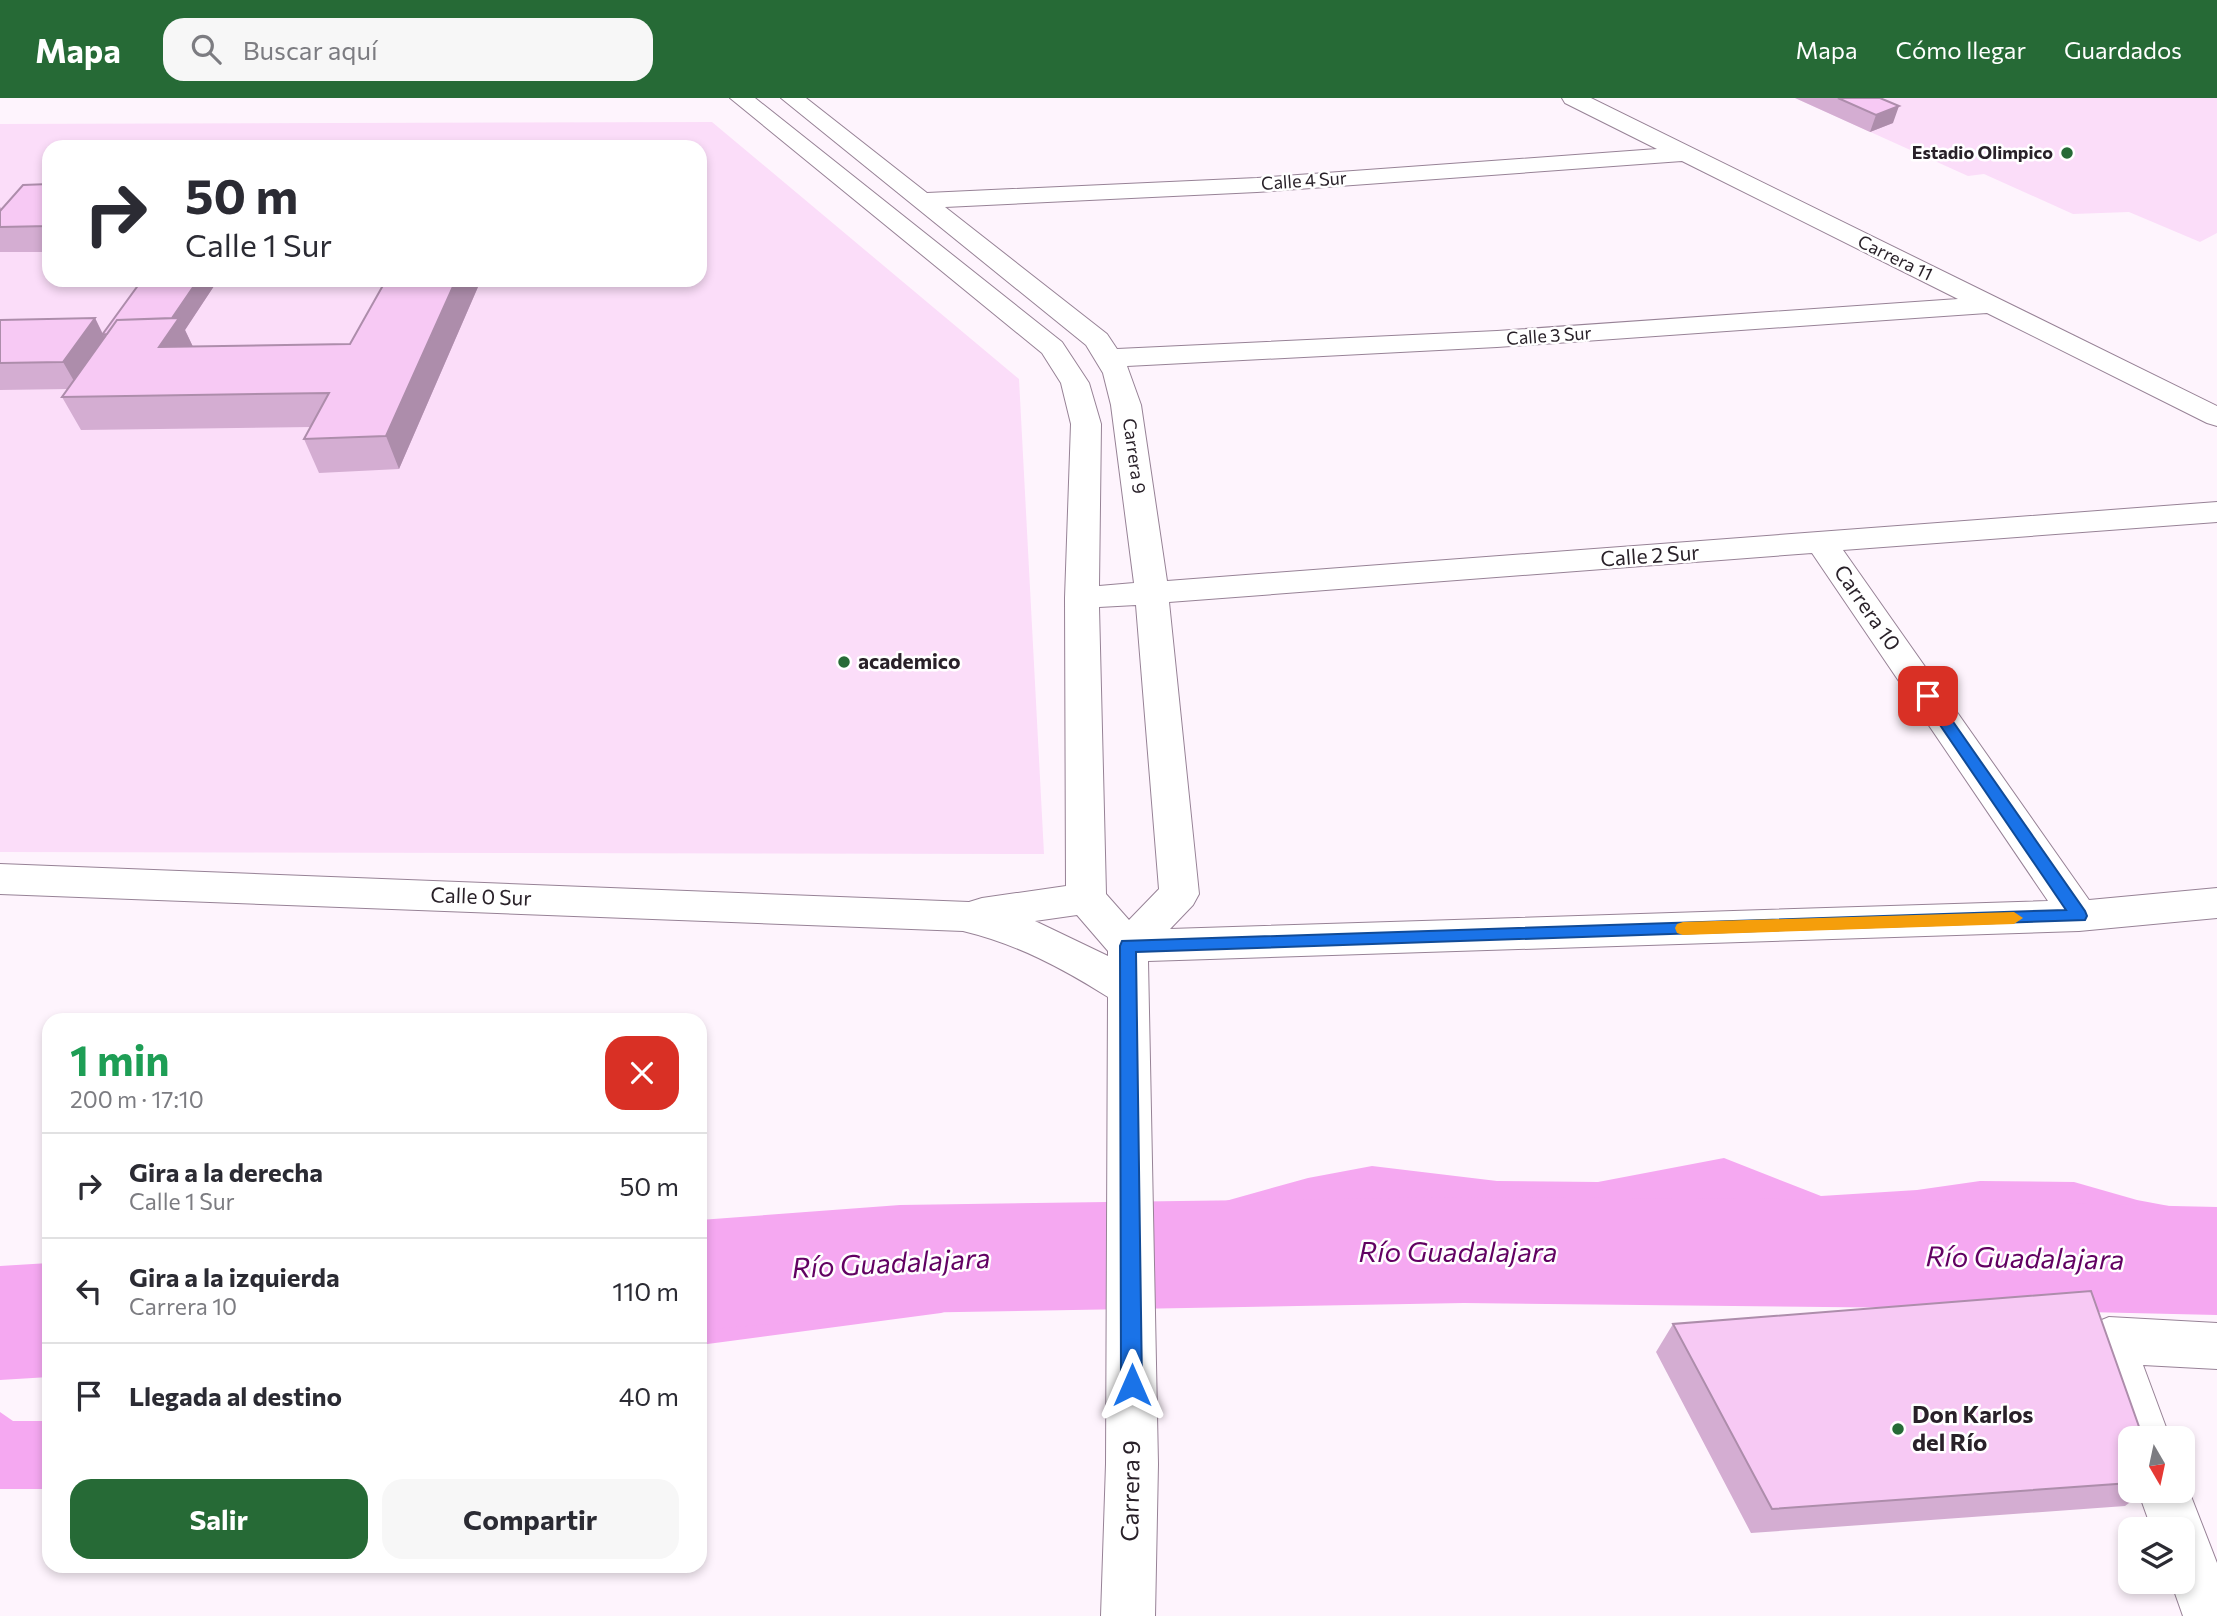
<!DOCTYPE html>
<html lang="es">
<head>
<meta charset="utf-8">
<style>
	:root { --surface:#fff; --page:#f7f7f7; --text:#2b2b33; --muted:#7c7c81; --line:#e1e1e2; --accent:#266a36 }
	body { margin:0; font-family:Commissioner,sans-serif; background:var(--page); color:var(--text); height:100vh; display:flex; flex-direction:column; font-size:26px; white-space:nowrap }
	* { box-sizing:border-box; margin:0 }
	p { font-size:23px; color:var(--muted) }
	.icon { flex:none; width:38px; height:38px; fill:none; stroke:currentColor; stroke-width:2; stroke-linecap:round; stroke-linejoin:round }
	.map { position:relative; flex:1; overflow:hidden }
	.drawer { position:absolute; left:42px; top:915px; width:665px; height:560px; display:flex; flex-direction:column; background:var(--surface); border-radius:21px; box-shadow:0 4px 10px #0003 }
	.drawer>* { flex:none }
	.banner { position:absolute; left:42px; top:42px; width:665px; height:147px; border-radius:21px; box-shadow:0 4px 10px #0003; background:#fff; color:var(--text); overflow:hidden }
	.needle { width:46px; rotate:171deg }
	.buttons { position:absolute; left:2118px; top:1328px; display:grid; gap:14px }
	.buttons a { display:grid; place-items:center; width:77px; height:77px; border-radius:14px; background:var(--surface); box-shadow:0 4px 10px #0003; font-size:35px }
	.pin { position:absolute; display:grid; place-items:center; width:60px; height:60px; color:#fff; margin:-30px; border-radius:14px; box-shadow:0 4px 10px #0006 }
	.me { position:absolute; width:77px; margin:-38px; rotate:0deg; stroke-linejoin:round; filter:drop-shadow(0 0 5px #0008) }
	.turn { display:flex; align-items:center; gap:24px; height:147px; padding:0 28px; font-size:32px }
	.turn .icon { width:91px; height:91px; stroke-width:2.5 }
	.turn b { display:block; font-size:49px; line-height:60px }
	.round { display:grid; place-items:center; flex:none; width:74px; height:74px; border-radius:21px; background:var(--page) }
	.summary { display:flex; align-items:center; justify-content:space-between; height:119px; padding:0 28px }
	h1 { font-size:42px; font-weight:700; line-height:52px; color:#1e9e55 }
	.cta { display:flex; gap:14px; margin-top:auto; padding:14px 28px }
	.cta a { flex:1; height:80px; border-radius:21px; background:var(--accent); color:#fff; font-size:28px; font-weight:700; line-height:80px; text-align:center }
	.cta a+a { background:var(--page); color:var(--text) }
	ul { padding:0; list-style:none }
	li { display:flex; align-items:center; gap:21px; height:105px; padding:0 28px; border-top:2px solid var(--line) }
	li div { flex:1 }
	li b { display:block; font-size:26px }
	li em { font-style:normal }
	header { display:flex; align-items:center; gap:42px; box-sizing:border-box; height:98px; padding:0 35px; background:var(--accent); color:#fff }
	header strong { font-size:33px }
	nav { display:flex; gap:38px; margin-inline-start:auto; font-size:24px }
	.search { width:490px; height:63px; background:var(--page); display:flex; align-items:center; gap:18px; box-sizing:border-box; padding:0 24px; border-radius:21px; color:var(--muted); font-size:26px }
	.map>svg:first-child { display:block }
	.green { fill:#fbddf9; fill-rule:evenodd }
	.water { fill:#f5a8f1 }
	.pier { fill:#fef4fd }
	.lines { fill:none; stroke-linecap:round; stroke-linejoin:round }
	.river { fill:#f5a8f1; fill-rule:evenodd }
	.minor-casing { stroke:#978296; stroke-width:2 }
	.minor { fill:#fff; fill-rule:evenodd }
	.wall { fill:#d4add2; fill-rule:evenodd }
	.shaded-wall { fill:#ad8dab }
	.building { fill:#f7c9f4; stroke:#ad8dab; stroke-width:2 }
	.route { fill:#1a73e8; stroke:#114b97; stroke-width:2 }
	.slow { fill:#f59e0b }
	.poi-dot { fill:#266a36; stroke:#fff; stroke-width:2.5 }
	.labels { text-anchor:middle; stroke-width:5; stroke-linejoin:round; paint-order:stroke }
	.far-poi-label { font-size:18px; font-weight:bold; fill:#292129; stroke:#fff; text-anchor:end }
	.far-street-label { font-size:18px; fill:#292129; stroke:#fff }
	.street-label { font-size:21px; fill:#292129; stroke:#fff }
	.poi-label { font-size:21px; font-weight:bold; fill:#292129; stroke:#fff; text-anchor:start }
	.near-poi-label { font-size:24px; font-weight:bold; fill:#292129; stroke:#fff; text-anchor:start }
	.near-street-label { font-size:24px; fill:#292129; stroke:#fff }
	.near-water-label { font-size:28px; font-style:italic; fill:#620162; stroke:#fff }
</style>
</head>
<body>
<header>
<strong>Mapa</strong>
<div class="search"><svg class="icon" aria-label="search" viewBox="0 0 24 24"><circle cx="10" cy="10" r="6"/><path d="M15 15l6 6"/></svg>Buscar aquí</div>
<nav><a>Mapa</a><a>Cómo llegar</a><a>Guardados</a></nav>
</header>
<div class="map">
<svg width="2217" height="1518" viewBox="0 0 2217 1518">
	<rect width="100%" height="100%" fill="#fef4fd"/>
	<path class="green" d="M1795 0H2217V135L2200 144 2129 114 2073 116 1984 76 1968 78Z
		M712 24 1019 281 1044 756 0 754V26ZM49 49H700V182H49Z"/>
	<path class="water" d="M1724 1060 1821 1098 1917 1092 1980 1083 2074 1084 2137 1102 2217 1117V1170L2143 1156 2087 1140 2008 1138 1944 1148 1826 1155 1732 1118 1616 1139H1503L1381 1123 1329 1133 1212 1166 1049 1180 941 1215 700 1247V1186L795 1176 930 1157 1037 1123 1197 1111 1308 1080 1372 1068 1497 1083 1598 1084Z
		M0 1314 13 1323H49V1391H0Z"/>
	<path class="pier" d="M1185 1108 1188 1172 1075 1181 1076 1116Z"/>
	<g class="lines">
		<path class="river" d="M1464 1099 1919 1102 2217 1109V1217L1919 1210 1464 1205 900 1215 700 1232V1122L900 1107Z
			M49 1165V1279L0 1282V1168Z"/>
		<defs>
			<path id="minor" d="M730 0H755L1062 244 1089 285 1101 326 1099 488 1134 485 1111 307 1103 275 1086 247 781 0H806L927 95 1257 80 1657 51 1565 5 1562 0H1591L2217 308V328L2207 325 1987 215 1497 249 1127 268 1141 307 1167 483 2217 404V424L1843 452 2089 802 2217 790V820L2079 833 1148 863 1158 1366 1155 1518H1101L1106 1366 1108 899C1062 870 1017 846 963 833L0 796V766L969 804 982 800 1066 788 1065 500 1071 326 1061 285 1042 255ZM1682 63 1958 201 1497 233 1117 251 1107 236 945 109 1257 94ZM1812 455 2048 803 1170 831 1193 807 1199 796 1169 504ZM1136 507 1159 791 1129 822 1106 796 1099 509ZM1077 817 1108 853V858L1035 823Z
				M2109 1219 2217 1225V1271L2143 1267 2170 1340H2130V1359L2120 1340 2085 1242 2092 1226Z
				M2182 1375 2217 1465V1518H2183L2171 1484H2182V1432H2152L2138 1393H2182Z"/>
		</defs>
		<use href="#minor" class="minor-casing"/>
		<use href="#minor" class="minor"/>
	</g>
	<path class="wall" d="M1795 0H1880L1893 25 1870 34Z
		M49 86V154H0V109L2 111Z
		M142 182H481L399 371 319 375 304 341 311 329 81 332 62 299 68 291 0 292V222L95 220 103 236ZM385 184 350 246 193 249 185 232 216 185Z
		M1673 1226 2130 1340V1393H2145L2125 1408 1751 1435 1656 1254Z"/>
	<path class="shaded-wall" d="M1899 8 1893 25 1870 34 1876 17Z
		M198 182H215L216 185 185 232 195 253 159 249 162 235Z
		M456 182H481L399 371 386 338Z
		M95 220 108 247 78 290 63 264Z"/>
	<path class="building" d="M1838 0H1880L1899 8 1876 17Z
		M49 86V128L0 129V113L23 87Z
		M142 182H198L172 220 117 222 107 236 102 237Z
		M386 182H456L386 338 304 341 329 295 62 299 117 222 179 220 159 249 350 246Z
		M95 220 63 264 0 265V222Z
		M2091 1193 2143 1340H2130V1385L1772 1411 1673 1226Z"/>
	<path class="route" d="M1928 593 1933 595 2085 813 2087 818 2085 822 1136 854 1142 1287 1139 1294 1132 1297 1124 1294 1121 1287 1120 848 1122 843 2066 812 1923 602 1921 598 1923 595Z"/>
	<path class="slow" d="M2014 814 2023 820 2014 826 1683 837 1677 835 1675 830 1677 826 1683 824Z"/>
	<g class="poi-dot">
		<circle cx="2067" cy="55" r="7"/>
		<circle cx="844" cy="564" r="7"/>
		<circle cx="1898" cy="1331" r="7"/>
	</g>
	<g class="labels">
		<g class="far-poi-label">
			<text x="2053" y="61">Estadio Olimpico</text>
		</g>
		<g class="far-street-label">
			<text transform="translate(1304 83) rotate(-4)" y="6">Calle 4 Sur</text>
			<text transform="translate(1895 160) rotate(26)" y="6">Carrera 11</text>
			<text transform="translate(1549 238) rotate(-4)" y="6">Calle 3 Sur</text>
			<text transform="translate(1134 358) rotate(82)" y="6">Carrera 9</text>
		</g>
		<g class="street-label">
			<text transform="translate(1650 458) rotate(-4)" y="7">Calle 2 Sur</text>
			<text transform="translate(1867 510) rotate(55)" y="7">Carrera 10</text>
			<text transform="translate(481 799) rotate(2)" y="7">Calle 0 Sur</text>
		</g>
		<g class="poi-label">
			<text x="858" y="571">academico</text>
		</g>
		<g class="near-poi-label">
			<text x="1912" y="1325">Don Karlos<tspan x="1912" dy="28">del Río</tspan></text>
		</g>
		<g class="near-street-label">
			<text transform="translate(1131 1393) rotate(-89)" y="8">Carrera 9</text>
		</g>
		<g class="near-water-label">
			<text x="1458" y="1164">Río Guadalajara</text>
			<text transform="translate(2025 1160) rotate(1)" y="10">Río Guadalajara</text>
			<text transform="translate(891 1165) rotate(-3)" y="10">Río Guadalajara</text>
		</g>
	</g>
</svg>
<div class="buttons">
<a><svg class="needle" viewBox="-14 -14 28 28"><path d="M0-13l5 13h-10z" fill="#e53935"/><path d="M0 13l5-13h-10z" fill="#7c7c81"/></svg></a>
<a><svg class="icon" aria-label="layers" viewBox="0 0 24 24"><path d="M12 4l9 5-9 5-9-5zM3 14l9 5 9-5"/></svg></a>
</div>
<div class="pin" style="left:1928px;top:598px;background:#d93025"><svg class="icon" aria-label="arrive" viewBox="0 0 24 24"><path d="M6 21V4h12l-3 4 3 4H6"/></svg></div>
<svg class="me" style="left:1132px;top:1287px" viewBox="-20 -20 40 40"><path d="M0-17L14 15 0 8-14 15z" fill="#1a73e8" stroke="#fff" stroke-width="4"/></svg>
<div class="banner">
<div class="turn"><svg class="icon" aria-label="right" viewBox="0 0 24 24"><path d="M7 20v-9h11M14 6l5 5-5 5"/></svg><div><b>50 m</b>Calle 1 Sur</div></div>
</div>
<section class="drawer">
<div class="summary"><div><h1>1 min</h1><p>200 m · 17:10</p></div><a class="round" style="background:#d93025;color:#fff"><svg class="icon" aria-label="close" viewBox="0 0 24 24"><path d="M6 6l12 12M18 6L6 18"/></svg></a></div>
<ul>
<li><svg class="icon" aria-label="right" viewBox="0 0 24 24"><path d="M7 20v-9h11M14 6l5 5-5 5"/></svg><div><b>Gira a la derecha</b><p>Calle 1 Sur</p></div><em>50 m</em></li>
<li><svg class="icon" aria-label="left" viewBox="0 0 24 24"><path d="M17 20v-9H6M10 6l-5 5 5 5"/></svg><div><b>Gira a la izquierda</b><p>Carrera 10</p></div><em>110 m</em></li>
<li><svg class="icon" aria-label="arrive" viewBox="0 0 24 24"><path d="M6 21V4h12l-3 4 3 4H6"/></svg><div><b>Llegada al destino</b></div><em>40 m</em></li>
</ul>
<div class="cta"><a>Salir</a><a>Compartir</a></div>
</section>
</div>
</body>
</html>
